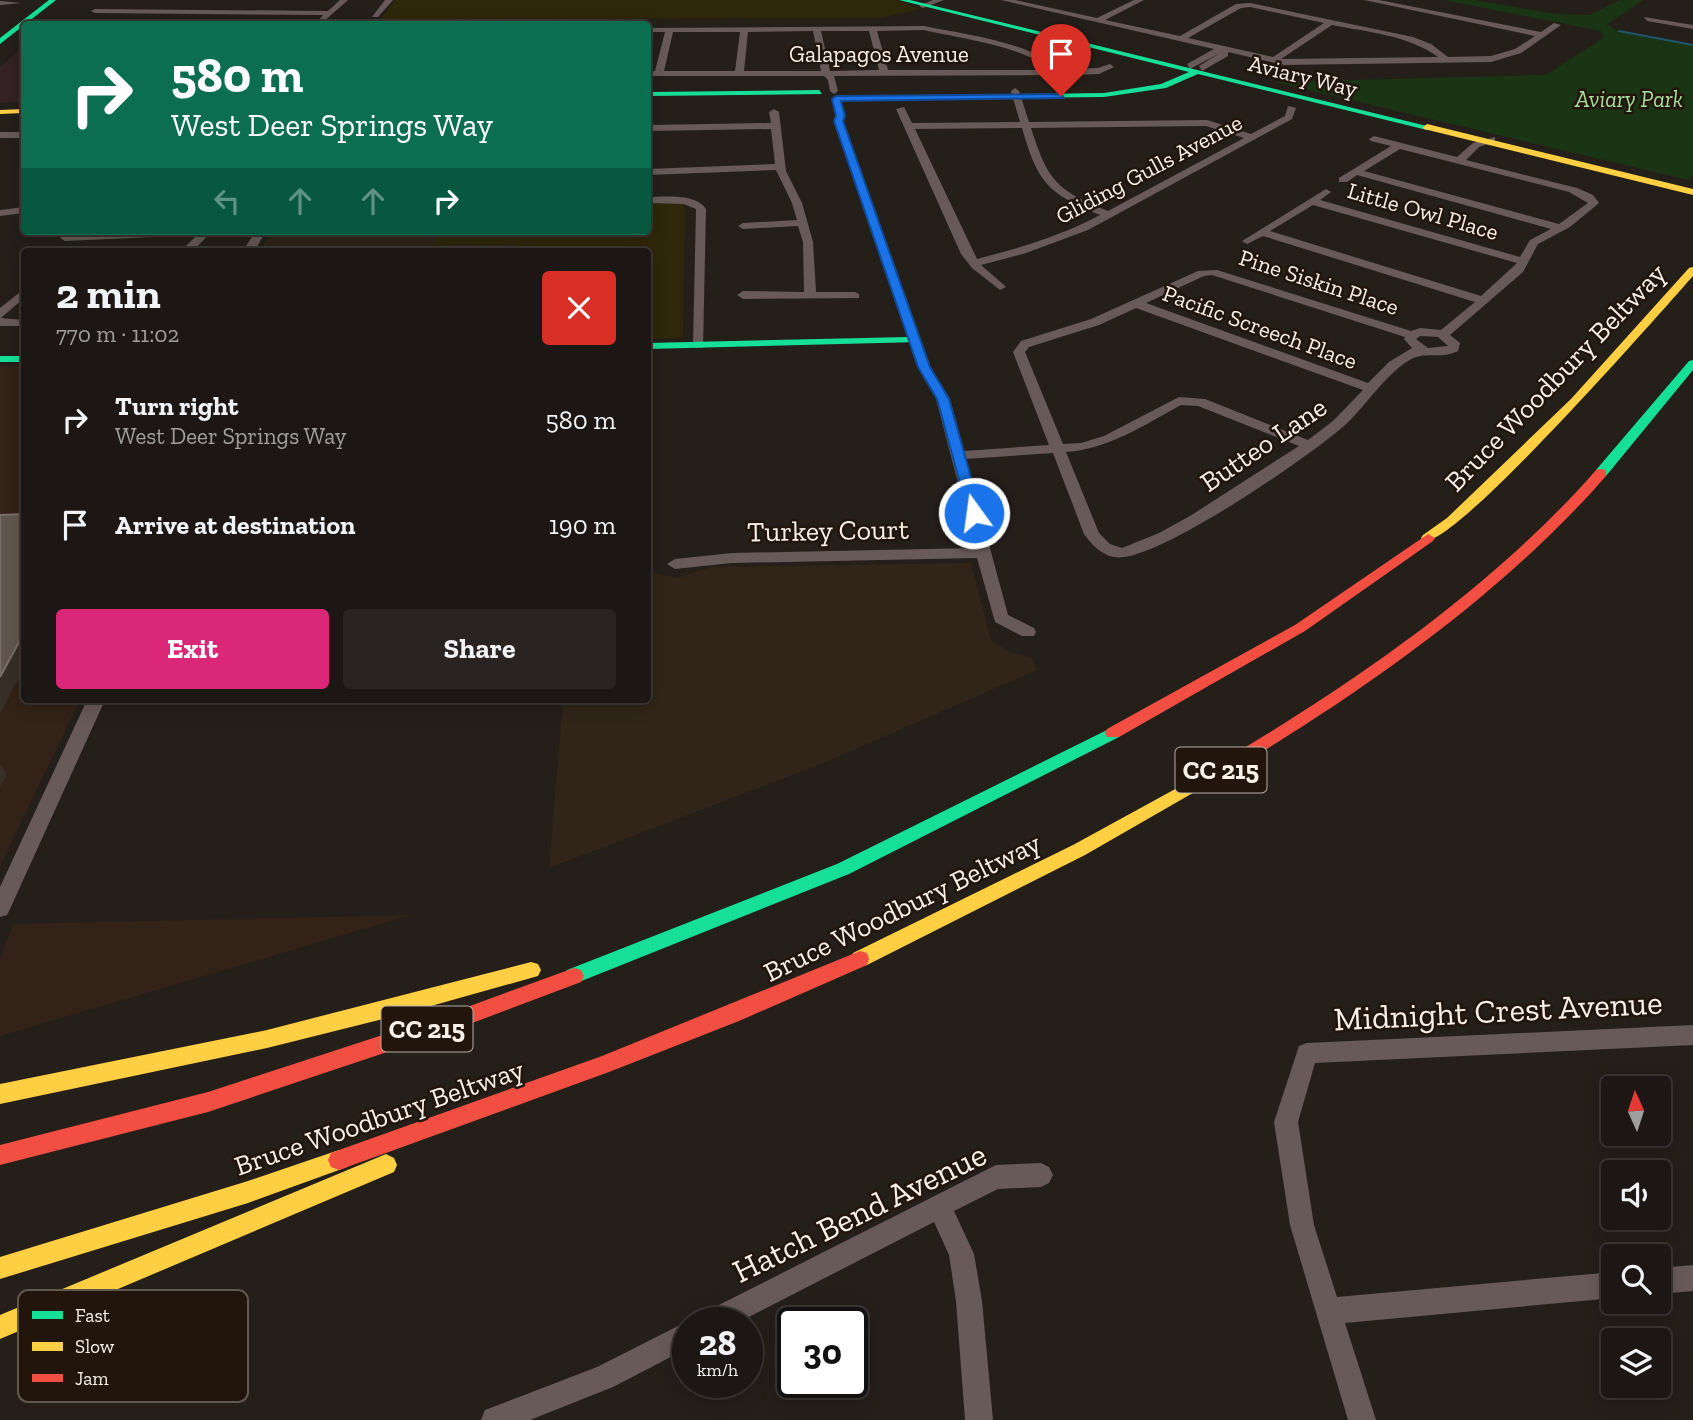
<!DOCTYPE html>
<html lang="en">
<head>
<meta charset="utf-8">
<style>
	:root { --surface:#1c1714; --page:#292422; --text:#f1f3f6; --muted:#a09fa0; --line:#3a3634; --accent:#db2777 }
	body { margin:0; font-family:"Zilla Slab",serif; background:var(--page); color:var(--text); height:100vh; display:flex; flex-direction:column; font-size:26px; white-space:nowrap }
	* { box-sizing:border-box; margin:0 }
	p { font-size:23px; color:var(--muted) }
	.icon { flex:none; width:38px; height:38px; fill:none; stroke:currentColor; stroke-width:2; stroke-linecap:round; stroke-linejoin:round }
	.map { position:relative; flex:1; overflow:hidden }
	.details { position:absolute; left:21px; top:248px; width:630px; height:455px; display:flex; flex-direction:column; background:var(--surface); border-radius:7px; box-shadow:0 4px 18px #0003,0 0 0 2px var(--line) }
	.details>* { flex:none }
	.top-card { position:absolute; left:21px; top:21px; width:630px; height:214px; border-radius:7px; box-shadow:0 4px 18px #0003,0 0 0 2px var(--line); background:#0b6e4f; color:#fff; overflow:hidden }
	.needle { width:46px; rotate:357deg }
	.controls { position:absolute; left:1601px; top:1076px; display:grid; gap:14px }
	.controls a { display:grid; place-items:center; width:70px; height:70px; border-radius:7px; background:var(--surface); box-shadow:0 4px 18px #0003,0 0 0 2px var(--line); font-size:35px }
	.speed { position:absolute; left:672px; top:1307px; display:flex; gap:14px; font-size:35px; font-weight:700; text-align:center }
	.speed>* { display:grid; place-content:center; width:91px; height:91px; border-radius:50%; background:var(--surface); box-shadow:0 4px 18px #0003,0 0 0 2px var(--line); line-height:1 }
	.speed small { font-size:18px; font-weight:400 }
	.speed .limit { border:4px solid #111; border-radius:10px; background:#fff; color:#111 }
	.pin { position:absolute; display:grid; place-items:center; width:60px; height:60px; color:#fff; margin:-72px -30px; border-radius:50% 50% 50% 0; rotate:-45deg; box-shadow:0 0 7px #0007 }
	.pin .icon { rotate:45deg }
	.me { position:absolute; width:77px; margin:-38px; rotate:346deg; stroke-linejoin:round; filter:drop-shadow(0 0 5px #0008) }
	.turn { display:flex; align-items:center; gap:24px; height:147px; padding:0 35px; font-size:32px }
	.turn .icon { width:91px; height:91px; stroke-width:2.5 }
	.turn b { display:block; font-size:49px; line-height:60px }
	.lanes { display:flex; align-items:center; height:66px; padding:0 35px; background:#0003; justify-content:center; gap:35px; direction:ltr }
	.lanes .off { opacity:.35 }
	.round { display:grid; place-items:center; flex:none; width:74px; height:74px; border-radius:7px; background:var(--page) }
	.overview { display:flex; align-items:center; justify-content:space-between; height:119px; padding:0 35px }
	h1 { font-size:42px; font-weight:700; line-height:52px }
	.action { display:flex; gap:14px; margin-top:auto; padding:14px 35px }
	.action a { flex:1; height:80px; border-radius:7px; background:var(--accent); color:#fff; font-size:28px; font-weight:700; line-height:80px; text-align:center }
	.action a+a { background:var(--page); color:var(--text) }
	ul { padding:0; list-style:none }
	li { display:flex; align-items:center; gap:21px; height:105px; padding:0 35px }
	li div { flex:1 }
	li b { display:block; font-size:26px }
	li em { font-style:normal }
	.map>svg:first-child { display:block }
	.built { fill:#332217 }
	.industrial { fill:#342224 }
	.education { fill:#302518 }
	.green { fill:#1a3513 }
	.sand { fill:#2f270a }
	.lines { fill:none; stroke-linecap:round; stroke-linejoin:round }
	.stream { stroke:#20566e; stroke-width:2 }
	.street { fill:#685a58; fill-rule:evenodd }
	.fast { fill:#16e098; fill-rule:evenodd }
	.slow { fill:#ffcf43; fill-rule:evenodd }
	.jam { fill:#f24e42; fill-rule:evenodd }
	.shaded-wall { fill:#362e27 }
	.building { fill:#61574f; stroke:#796f67; stroke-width:2 }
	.route { fill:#1a73e8; stroke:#114b97; stroke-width:2 }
	.labels { text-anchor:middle; stroke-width:5; stroke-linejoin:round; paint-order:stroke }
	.far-street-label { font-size:23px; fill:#f8f0e9; stroke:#21150c }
	.far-park-label { font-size:23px; font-style:italic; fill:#a7dd9b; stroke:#21150c }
	.shield { fill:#21150c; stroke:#b8aea7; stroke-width:2 }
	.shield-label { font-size:26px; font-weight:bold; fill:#f8f0e9 }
	.street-label { font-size:28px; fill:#f8f0e9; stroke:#21150c }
	.near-street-label { font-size:33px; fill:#f8f0e9; stroke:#21150c }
	.key { fill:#21150c; stroke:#62574e; stroke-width:2 }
	.key-label { font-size:19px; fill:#f8f0e9 }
</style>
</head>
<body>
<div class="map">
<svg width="1693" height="1420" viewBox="0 0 1693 1420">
	<rect width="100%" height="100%" fill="#251f1a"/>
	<path class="built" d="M0 366H24V700H80L0 866Z
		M411 915 0 1036V958L13 924Z"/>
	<path class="industrial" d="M24 47V102L0 103V67Z"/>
	<path class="education" d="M272 231H441L436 245 517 244 515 252H259Z
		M648 559H651L655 573 677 578 711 567 971 563 991 641 1012 653 1032 657 1037 670 821 764 549 868 563 700H648Z"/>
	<path class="green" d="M1444 0H1475L1555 14 1590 15 1620 0H1644L1607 24 1616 30 1693 45V175L1688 180 1275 82 1546 75 1603 38 1601 31Z"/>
	<path class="sand" d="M396 0H895L921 9 880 18 380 19Z
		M648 204H685L683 338 648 339V252H515L517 244 435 245 441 231H648Z"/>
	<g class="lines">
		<path class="stream" d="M1619 31 1693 45"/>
		<path class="street" d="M340 0H348L323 22 319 20 323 15 95 13 91 11 95 9 328 11Z
			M385 0H393L378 17H372Z
			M933 0H944L923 8 919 6Z
			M1001 0H1015L1097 18 1134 0H1144L1105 20 1180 36 1236 4 1250 3 1413 37 1431 44 1448 57 1491 56 1515 49 1535 36 1364 0H1379L1541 32 1554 23 1561 25 1521 53 1491 62 1284 65 1228 52V56L1202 71 1199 66 1220 53 1190 69 1187 64 1214 49ZM1250 7 1324 23 1273 57 1188 38 1241 8ZM1332 25C1367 32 1408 35 1438 57L1281 59Z
			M0 1 21 3 0 5Z
			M1644 17 1693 25V29L1647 21Z
			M408 21 411 24H403L405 21Z
			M924 26C957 33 1037 43 1056 69L1098 68 1110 64 1114 67 1099 74 1069 75 834 76 838 91 834 94 830 91 828 80 824 76H648V72L655 71 665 32H648V28ZM924 30C952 37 1031 47 1047 70H888L877 31ZM813 31 821 71H744L748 32ZM821 31H869L879 70 830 71ZM673 32H740L735 71H664Z
			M1015 88 1019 91 1029 122 1207 120 1251 134 1285 116 1288 106 1296 108 1292 119 1088 230 1026 253 981 265 1004 285 1006 287 1000 290 972 268 961 254 896 109 904 107 912 123 1020 122 1011 91ZM1206 126 1244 138 1108 211C1056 190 1048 181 1031 128ZM1022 128C1038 183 1047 193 1100 215 1061 236 1019 248 977 259L915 129Z
			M774 109 779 112 786 171 802 203 813 242 816 292H855L859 294V298L743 299 737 295 743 291 804 292 803 242 798 226 743 229 738 226 743 223 797 220 792 203 776 170 648 175V169L775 164 771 129 648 131V125L771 123 769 112Z
			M0 132H24V138H0Z
			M1374 136 1457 157 1473 143 1495 137V141L1479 147 1466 160 1577 188 1593 195 1599 203 1570 227 1538 244 1523 272 1450 335 1460 343 1458 351C1441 360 1424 350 1408 361 1382 378 1367 405 1344 426 1306 459 1171 551 1124 557 1107 560 1093 547 1084 534L1053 453 966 459 1008 615 1034 628 1036 632 1034 636H1022L995 622 977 558 732 563 675 569 667 564 675 559 732 553 975 548 936 399 918 367 909 340 911 337H919L921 340 930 367 950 399 964 451 1049 445 1013 352 1021 341 1091 319 1198 271 1217 270 1411 331 1420 328 1441 330 1475 302 1263 236 1247 244 1242 241 1326 189 1331 192 1320 200 1520 257 1530 240 1551 229 1357 175 1347 182H1339V178L1391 146 1371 141 1369 139ZM1400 149 1569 192 1588 203 1559 224 1364 171ZM1313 205 1517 263 1481 296 1270 231ZM1212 275 1405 337 1404 339 1412 348 1389 362 1368 383 1146 303 1204 276ZM1136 308 1363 390 1333 421 1308 440 1205 399 1179 397 1104 436 1081 443 1063 444 1025 352 1029 347 1099 325ZM1420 336 1438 337 1448 346 1428 348 1416 339ZM1181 405 1198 406 1299 446 1190 516 1159 533 1122 548 1110 544 1099 533 1066 452C1109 449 1144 425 1181 405Z
			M648 197C665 197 695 193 706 209L703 348H695L693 345 696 209 684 204 648 203Z
			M24 207V213L0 216V210Z
			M139 231H212L192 252H180L197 235 65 241 60 238 65 235Z
			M256 231H266L254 252H242Z
			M24 289V298L1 318 24 320V326H0V308Z
			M87 700H105L10 909 7 915 0 917V887Z
			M1693 1025V1045L1315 1063 1298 1122 1314 1225 1337 1297 1614 1272V1298L1345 1323 1376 1420H1348L1290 1225 1274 1122 1299 1046 1307 1043Z
			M1041 1163 1049 1167 1053 1175 1049 1183 1041 1187 998 1189 954 1211 974 1254 982 1301 993 1420H965L956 1301 949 1255 934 1222 737 1323H697L701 1314 988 1169 996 1165Z
			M1693 1265V1291L1659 1294V1268Z
			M688 1321 693 1323H688V1348L613 1387 530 1420H481L485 1410 597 1367Z"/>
		<path class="fast" d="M49 0H56L0 44V38Z
			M899 0H910L1431 127 1427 130 1198 74 1166 88 1104 97 840 100 844 116 842 121 921 340 919 342 648 349V343L908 337 834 121 836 116 833 97 1104 93 1161 84 1189 72Z
			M819 90 822 94 648 96V92Z
			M0 356H24V362H0Z
			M1693 360V370L1606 476H1596V470L1689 361Z
			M1113 727 1121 733 1119 737 849 874 574 984 567 982 564 976 567 970 837 864Z"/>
		<path class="slow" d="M24 109V113L0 114V110Z
			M1427 124 1693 189V195L1424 129 1423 127Z
			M1693 267V276C1661 312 1455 548 1423 541L1421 538 1423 535 1447 518 1571 399 1689 268Z
			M1199 776 1205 778 1207 782 1205 786 1085 855 867 965 860 967 853 965 851 959 853 953 1073 845Z
			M531 962 538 964 541 970 538 976 399 1015 267 1048 0 1104V1084L267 1030Z
			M339 1150 347 1153 350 1160 347 1167 339 1170 248 1203 0 1279V1257L248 1181Z
			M386 1154 394 1158 397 1165 394 1172 0 1339V1315Z"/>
		<path class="jam" d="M1601 469 1606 470V476C1498 600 1346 704 1205 786H1193L1191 782 1193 778C1334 697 1489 593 1596 470Z
			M1428 534 1435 538 1433 541 1305 631 1119 737H1107L1105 733 1107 729 1295 625Z
			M860 951 867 953 869 959 867 965 739 1021 609 1072 339 1170 331 1167 328 1160 331 1153 339 1150 602 1056Z
			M574 968 581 970 584 976 581 982 459 1028 208 1112 0 1165V1145L208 1092 459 1010Z"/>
	</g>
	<path class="shaded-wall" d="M24 633V668L0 714V677Z
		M0 764 7 774 0 788Z"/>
	<path class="building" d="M24 514V633L0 677V515Z"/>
	<path class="route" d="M1061 94 1064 98 841 101 845 116 843 121 930 367 949 399 981 513 974 517 968 513 937 399 918 367 834 121 836 116 832 99 836 96Z"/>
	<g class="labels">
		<g class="far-street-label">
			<text x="879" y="62">Galapagos Avenue</text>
			<text transform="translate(1303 76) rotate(14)" y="8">Aviary Way</text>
			<text transform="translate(1149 169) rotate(-28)" y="8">Gliding Gulls Avenue</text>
			<text transform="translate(1423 211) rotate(16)" y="8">Little Owl Place</text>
			<text transform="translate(1319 282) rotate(18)" y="8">Pine Siskin Place</text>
			<text transform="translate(1260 327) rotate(20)" y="8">Pacific Screech Place</text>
		</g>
		<g class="far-park-label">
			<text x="1629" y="107">Aviary Park</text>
		</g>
		<g class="shield">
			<rect x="1175.5" y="747.5" width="91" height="45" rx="5"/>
			<rect x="381.5" y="1006.5" width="91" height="45" rx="5"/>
		</g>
		<g class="shield-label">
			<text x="1221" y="779">CC 215</text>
			<text x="427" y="1038">CC 215</text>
		</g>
		<g class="street-label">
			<text transform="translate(1555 377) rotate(-46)" y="10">Bruce Woodbury Beltway</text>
			<text transform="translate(1263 444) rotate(-34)" y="10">Butteo Lane</text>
			<text transform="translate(828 530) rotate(-1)" y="10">Turkey Court</text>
			<text transform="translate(902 907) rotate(-26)" y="10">Bruce Woodbury Beltway</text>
			<text transform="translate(379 1117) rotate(-19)" y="10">Bruce Woodbury Beltway</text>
		</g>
		<g class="near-street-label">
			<text transform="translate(1498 1010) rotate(-3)" y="12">Midnight Crest Avenue</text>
			<text transform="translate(859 1212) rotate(-26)" y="12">Hatch Bend Avenue</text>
		</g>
	</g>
	<rect x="18" y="1290" width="230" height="112" rx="10" class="key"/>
	<rect x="32" y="1311" width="31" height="8" fill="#16e098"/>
	<rect x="32" y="1342" width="31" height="9" fill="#ffcf43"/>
	<rect x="32" y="1374" width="31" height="8" fill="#f24e42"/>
	<g class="key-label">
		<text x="75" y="1322">Fast</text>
		<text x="75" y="1353">Slow</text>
		<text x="75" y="1385">Jam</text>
	</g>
</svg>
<div class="controls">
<a><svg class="needle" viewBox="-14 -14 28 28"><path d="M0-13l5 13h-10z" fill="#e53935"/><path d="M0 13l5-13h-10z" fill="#a09fa0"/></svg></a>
<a><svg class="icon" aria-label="sound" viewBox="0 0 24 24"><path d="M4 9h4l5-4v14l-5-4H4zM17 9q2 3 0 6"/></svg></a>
<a><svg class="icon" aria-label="search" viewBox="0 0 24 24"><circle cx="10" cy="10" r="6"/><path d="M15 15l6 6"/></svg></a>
<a><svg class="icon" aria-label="layers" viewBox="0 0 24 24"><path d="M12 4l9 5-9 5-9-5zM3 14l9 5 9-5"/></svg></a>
</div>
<div class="speed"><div>28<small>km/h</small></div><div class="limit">30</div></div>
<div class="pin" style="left:1061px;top:96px;background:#d93025"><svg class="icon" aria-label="arrive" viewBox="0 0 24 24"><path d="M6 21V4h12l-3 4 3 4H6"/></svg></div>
<svg class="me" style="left:974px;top:513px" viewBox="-20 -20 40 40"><circle r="17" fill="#1a73e8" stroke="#fff" stroke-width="3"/><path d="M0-11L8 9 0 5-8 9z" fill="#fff"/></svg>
<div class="top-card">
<div class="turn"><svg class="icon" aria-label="right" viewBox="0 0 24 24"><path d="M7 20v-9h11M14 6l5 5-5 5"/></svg><div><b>580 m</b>West Deer Springs Way</div></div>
<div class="lanes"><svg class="icon off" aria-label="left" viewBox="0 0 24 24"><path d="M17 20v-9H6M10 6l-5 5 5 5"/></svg><svg class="icon off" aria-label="ahead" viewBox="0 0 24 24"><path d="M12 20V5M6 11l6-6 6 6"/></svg><svg class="icon off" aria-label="ahead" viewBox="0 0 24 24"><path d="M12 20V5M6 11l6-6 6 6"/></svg><svg class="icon" aria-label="right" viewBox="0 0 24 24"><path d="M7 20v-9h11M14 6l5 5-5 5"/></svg></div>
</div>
<section class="details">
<div class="overview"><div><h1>2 min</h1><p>770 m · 11:02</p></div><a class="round" style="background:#d93025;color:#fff"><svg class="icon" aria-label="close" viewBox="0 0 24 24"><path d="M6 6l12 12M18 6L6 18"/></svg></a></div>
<ul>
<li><svg class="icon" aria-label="right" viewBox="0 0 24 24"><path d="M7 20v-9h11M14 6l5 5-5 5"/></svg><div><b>Turn right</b><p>West Deer Springs Way</p></div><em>580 m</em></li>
<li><svg class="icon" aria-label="arrive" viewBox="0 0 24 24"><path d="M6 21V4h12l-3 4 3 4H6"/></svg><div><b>Arrive at destination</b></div><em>190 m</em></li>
</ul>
<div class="action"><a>Exit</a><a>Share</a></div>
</section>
</div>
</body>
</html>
